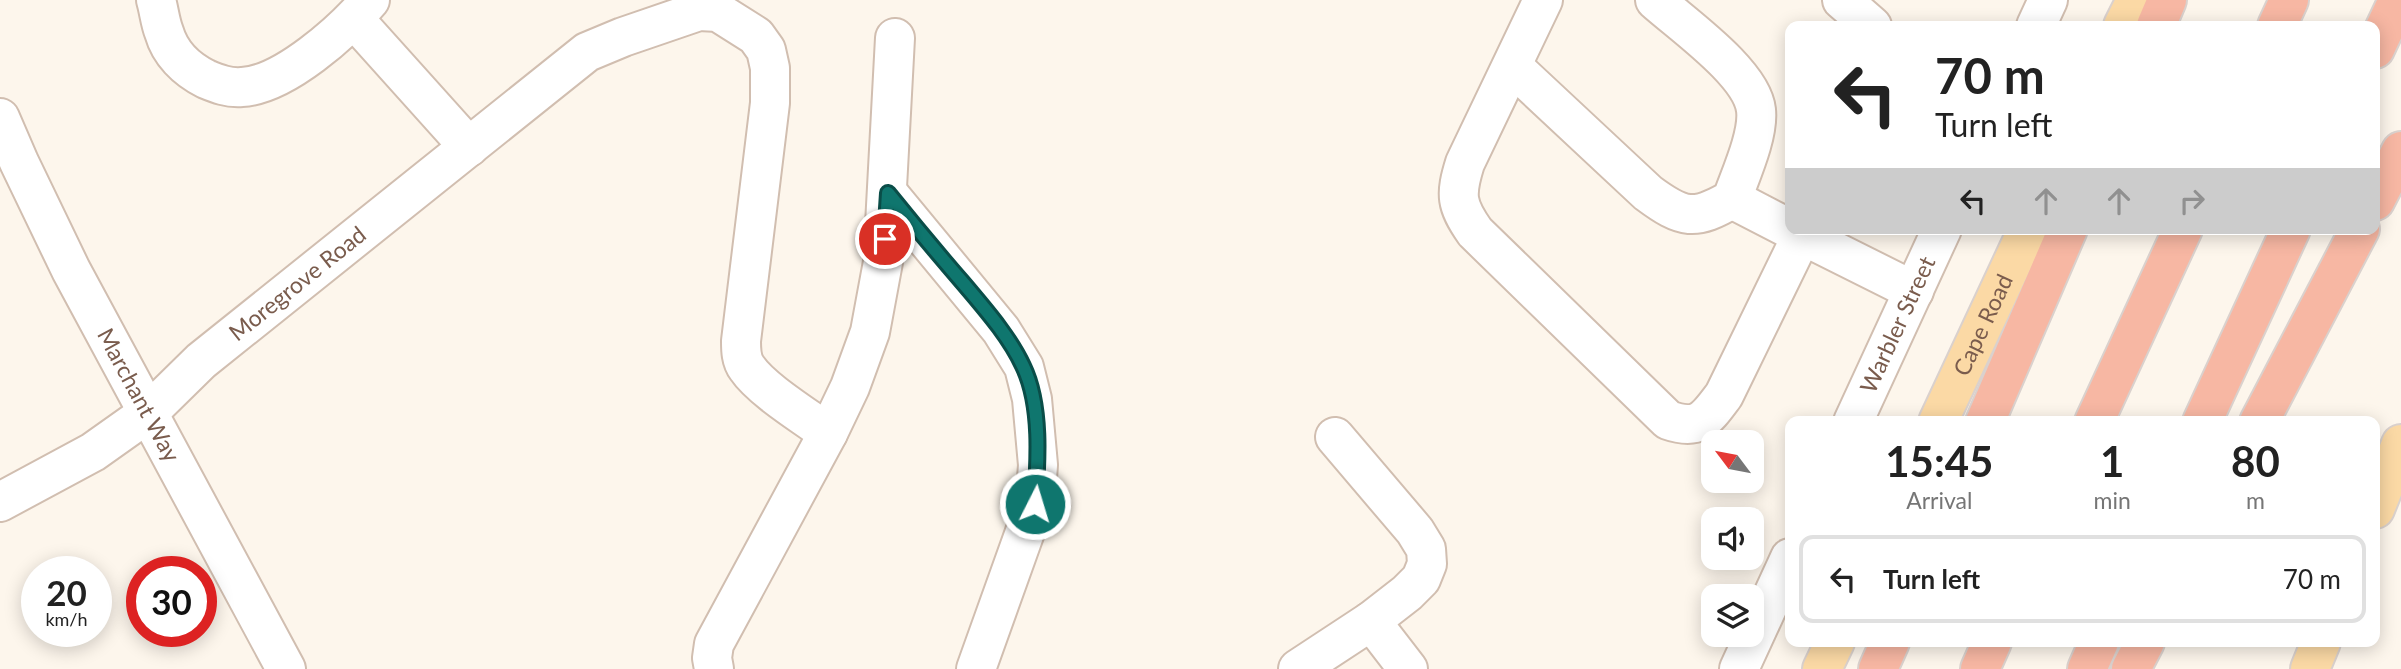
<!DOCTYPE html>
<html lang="en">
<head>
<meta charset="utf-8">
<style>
	:root { --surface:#fff; --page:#f6f6f6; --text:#222; --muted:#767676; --line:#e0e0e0 }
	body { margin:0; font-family:Lato,sans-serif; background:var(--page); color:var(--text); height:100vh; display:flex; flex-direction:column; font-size:26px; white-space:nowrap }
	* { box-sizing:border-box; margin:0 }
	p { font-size:23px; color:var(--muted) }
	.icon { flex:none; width:38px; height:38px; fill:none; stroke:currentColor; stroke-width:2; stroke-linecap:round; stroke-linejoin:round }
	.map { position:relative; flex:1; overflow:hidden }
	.sheet { position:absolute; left:1785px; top:416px; width:595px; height:231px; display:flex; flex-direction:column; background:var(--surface); border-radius:14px; box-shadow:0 4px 18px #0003 }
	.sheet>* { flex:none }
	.banner { position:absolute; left:1785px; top:21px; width:595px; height:214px; border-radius:14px; box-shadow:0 4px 18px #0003; background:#fff; color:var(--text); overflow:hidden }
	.needle { width:46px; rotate:302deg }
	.buttons { position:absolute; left:1701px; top:430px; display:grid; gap:14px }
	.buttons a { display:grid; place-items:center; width:63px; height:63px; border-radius:14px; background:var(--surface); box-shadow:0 4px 18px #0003; font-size:35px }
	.speed { position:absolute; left:21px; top:556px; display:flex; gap:14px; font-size:35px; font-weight:700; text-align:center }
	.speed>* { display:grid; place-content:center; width:91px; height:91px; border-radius:50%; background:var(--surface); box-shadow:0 4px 18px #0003; line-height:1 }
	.speed small { font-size:18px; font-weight:400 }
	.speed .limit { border:10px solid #d22; background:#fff; color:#111 }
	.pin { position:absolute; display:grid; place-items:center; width:60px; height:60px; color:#fff; margin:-30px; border:4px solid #fff; border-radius:50%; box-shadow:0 2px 7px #0007 }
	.me { position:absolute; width:77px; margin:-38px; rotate:5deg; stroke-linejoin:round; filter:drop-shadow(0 0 5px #0008) }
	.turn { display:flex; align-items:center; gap:24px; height:147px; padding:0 35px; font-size:32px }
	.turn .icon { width:91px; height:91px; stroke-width:2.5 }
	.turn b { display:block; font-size:49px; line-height:60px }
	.lanes { display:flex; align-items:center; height:66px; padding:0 35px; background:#0003; justify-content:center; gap:35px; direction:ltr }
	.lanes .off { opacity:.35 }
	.eta { display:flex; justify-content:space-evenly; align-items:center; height:119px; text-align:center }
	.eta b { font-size:42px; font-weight:700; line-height:49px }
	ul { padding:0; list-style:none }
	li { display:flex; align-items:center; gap:21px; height:88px; margin:0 14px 10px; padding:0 21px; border:4px solid var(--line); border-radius:14px }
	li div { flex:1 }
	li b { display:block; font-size:26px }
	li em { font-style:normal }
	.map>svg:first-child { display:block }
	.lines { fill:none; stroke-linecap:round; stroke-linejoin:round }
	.minor-casing { stroke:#d1beb0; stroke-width:42 }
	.major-casing { stroke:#dad1cd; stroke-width:42 }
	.highway-casing { stroke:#dad1cd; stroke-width:42 }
	.minor { stroke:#fff; stroke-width:38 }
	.major { stroke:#fbd9a5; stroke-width:38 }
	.highway { stroke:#f7b7a3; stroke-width:38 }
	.route-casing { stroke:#0a4d48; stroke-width:18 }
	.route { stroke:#0f766e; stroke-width:12 }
	.labels { text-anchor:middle; stroke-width:6; stroke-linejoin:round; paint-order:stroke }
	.street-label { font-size:23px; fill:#7a5c4d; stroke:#fffaf3 }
</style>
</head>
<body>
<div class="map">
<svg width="2401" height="669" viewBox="0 0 2401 669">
	<rect width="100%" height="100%" fill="#fdf6ec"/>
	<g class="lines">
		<defs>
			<g id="minor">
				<path d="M156 0C159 10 160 22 164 32 170 53 186 69 206 79 218 84 228 88 242 87 284 85 344 31 370 0"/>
				<path d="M1543 0 1465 163C1455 195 1456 205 1475 232L1668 420C1699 431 1706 419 1724 395L1802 235 1792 229"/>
				<path d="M1842 0 1872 26"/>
				<path d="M354 19 469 147"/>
				<path d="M2036 26 2048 0"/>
				<path d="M1512 66 1648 193C1683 219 1695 221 1732 199 1740 176 1759 135 1756 110 1752 73 1683 25 1655 0"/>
				<path id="s1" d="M0 118 19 162 71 270 286 669"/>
				<path d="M888 193 1001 330 1024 367 1032 399 1038 465 1035 504 976 669"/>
				<path d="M1732 199 1790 229"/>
				<path d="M1802 235 1914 291"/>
				<path id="s2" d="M1853 422 1942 229"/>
				<path id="s3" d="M0 502 93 452 148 413 201 361 587 52 623 37 699 11 718 12 756 36 766 50 770 68V103L741 341C741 350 741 360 747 368 762 390 805 416 828 433"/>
				<path d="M1371 621 1408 669"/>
				<path d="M714 669 712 658 714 644 828 433 850 387 870 332 883 262 895 38"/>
				<path d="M1298 669 1371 621 1407 593 1421 579 1427 564 1426 549 1415 531 1335 437"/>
				<path d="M1739 669 1790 558"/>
			</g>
			<g id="major">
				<path d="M2123 26 2136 0"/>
				<path id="s4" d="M1938 422 2028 229"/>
				<path d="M2375 509 2401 444"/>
				<path d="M1822 669 1835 642"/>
				<path d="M2310 669 2321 642"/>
			</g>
			<path id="highway" d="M2156 26 2167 0
				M2277 26 2289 0
				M2375 49 2398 0
				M2375 201 2401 151
				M1985 422 2068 229
				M2094 422 2183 229
				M2202 422 2291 229
				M2259 422 2360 229
				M1878 669 1890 642
				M1980 669 1992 642
				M2087 669 2099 642
				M2131 669 2145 642"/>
		</defs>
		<use href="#minor" class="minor-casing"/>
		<use href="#major" class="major-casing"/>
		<use href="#highway" class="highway-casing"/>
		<use href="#minor" class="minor"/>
		<use href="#major" class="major"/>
		<use href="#highway" class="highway"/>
	</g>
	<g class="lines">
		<defs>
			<path id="route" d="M885 239 888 193C913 224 938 254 964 284 985 309 1009 336 1023 366 1042 405 1038 462 1035 504"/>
		</defs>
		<use href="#route" class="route-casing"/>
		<use href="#route" class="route"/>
	</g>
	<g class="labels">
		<g class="street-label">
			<text dy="8" stroke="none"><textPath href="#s3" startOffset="371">Moregrove Road</textPath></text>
			<text dy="8" stroke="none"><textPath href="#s2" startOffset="107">Warbler Street</textPath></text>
			<text dy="8" stroke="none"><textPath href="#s4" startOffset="107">Cape Road</textPath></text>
			<text dy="8" stroke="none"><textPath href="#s1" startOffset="310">Marchant Way</textPath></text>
		</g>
	</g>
</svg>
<div class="buttons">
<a><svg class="needle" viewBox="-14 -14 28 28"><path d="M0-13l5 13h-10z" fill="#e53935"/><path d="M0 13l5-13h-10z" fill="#767676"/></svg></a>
<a><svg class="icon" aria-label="sound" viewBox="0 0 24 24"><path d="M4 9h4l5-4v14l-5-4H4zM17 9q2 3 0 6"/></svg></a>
<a><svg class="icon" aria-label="layers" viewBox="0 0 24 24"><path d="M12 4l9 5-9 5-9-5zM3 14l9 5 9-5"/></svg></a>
</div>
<div class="speed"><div>20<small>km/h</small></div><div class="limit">30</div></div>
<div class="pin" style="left:885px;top:239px;background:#d93025"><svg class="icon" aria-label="arrive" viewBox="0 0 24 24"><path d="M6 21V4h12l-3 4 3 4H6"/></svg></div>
<svg class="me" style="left:1035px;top:504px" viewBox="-20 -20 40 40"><circle r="17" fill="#0f766e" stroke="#fff" stroke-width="3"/><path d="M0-11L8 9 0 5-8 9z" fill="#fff"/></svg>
<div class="banner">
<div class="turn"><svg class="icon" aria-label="left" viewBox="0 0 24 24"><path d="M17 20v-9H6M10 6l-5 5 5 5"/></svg><div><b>70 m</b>Turn left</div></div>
<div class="lanes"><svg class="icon" aria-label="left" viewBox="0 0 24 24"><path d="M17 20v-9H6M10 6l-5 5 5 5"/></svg><svg class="icon off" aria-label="ahead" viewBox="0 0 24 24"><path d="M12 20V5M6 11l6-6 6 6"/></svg><svg class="icon off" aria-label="ahead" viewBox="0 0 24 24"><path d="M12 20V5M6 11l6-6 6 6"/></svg><svg class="icon off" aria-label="right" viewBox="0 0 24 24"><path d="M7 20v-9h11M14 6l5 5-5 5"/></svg></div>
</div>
<section class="sheet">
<div class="eta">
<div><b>15:45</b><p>Arrival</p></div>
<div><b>1</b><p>min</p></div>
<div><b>80</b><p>m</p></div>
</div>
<ul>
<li><svg class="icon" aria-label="left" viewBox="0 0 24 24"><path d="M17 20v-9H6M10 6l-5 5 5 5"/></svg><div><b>Turn left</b></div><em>70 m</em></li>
</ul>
</section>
</div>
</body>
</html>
